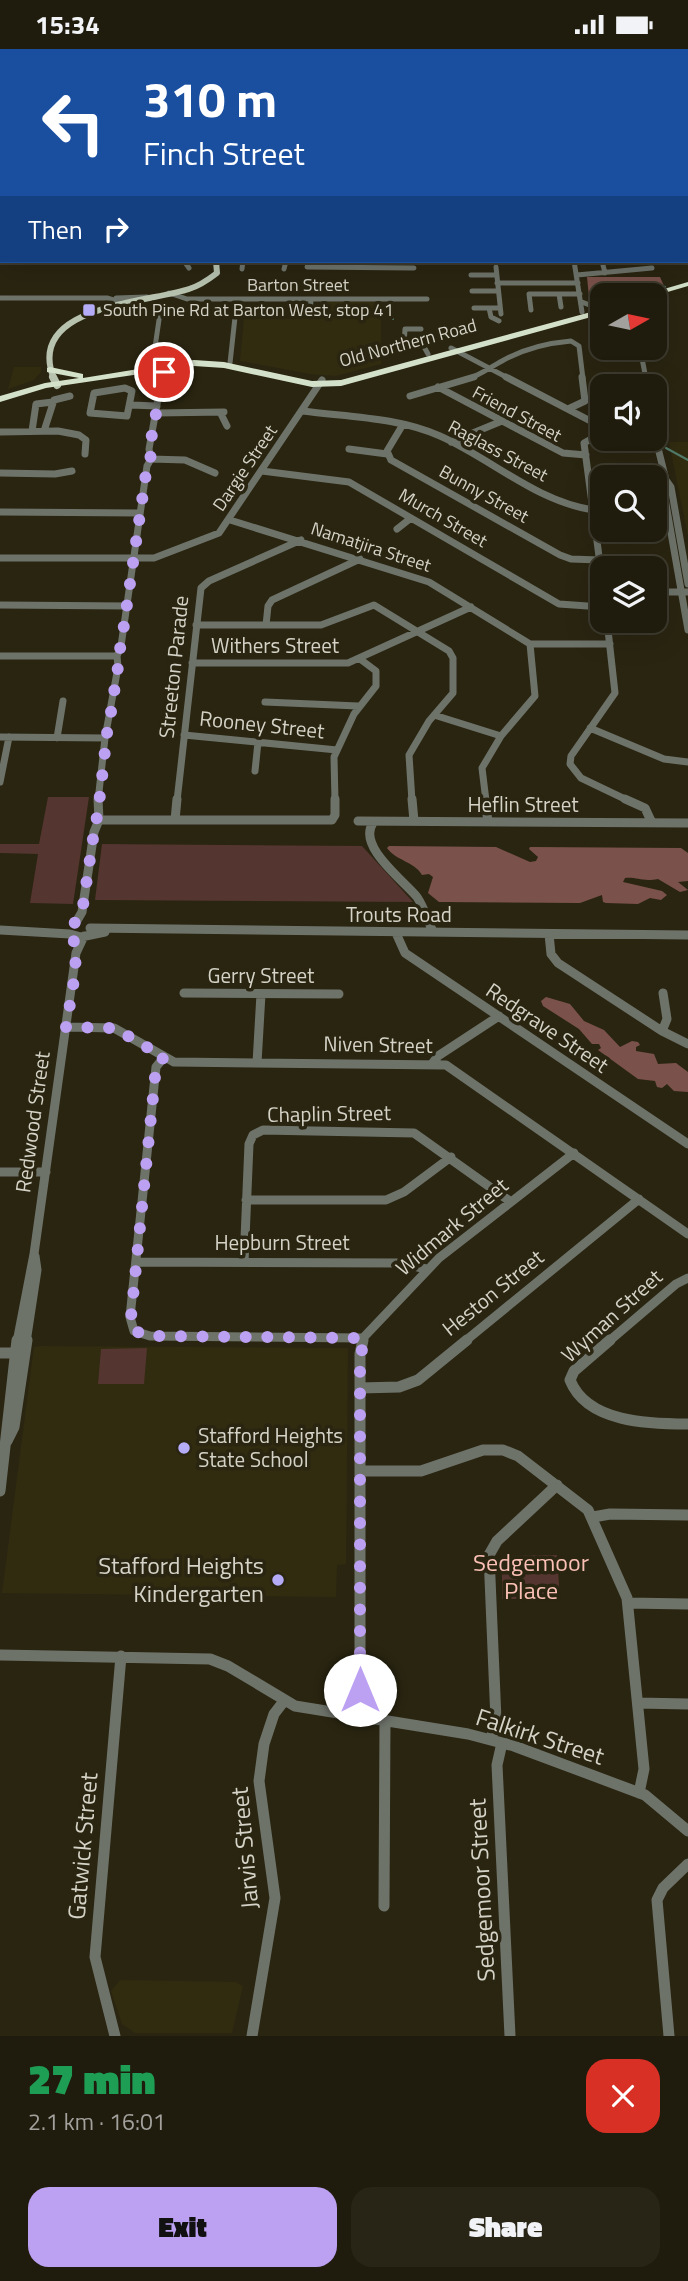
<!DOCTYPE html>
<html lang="en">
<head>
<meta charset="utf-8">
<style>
	:root { --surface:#201c0d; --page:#282516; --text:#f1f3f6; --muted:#a2a19d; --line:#3d3a2e; --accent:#bca0f2 }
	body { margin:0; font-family:"Titillium Web",sans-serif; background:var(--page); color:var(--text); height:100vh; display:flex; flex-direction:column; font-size:26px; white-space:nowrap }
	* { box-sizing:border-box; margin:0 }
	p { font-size:23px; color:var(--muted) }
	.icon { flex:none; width:38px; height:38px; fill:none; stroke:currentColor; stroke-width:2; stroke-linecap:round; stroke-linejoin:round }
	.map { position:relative; height:1987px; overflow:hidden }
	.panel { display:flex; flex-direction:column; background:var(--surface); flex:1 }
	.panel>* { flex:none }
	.hud { position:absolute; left:0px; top:0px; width:690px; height:214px; box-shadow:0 7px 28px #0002,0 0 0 2px var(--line); background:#1a4fa0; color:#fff; overflow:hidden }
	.needle { width:46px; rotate:81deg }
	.buttons { position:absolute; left:590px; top:234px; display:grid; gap:14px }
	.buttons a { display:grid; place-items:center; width:77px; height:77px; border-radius:14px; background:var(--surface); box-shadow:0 7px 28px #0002,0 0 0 2px var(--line); font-size:35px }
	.pin { position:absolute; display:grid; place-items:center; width:60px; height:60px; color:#fff; margin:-30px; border:4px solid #fff; border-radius:50%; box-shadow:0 2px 7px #0007 }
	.me { position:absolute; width:77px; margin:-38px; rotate:0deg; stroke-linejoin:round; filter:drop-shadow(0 0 5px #0008) }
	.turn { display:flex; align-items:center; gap:24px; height:147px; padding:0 28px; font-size:32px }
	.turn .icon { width:91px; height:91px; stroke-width:2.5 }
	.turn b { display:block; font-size:49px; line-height:60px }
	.then { display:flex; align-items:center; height:66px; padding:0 28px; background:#0003; gap:14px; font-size:26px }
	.round { display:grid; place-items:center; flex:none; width:74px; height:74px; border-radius:21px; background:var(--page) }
	.headline { display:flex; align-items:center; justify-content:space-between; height:119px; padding:0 28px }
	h1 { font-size:42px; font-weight:800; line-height:52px; color:#1e9e55 }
	.action { display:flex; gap:14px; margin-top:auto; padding:14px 28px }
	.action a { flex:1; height:80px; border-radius:21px; background:var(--accent); color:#111; font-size:28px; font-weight:800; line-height:80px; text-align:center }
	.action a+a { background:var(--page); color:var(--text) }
	.status { display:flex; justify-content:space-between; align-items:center; height:49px; padding:0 35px; background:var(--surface); direction:ltr }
	.status svg { height:19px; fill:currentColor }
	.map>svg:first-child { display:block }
	.built { fill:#312c10 }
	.green { fill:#543530 }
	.forest { fill:#7b524b }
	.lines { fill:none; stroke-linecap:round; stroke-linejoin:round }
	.stream { stroke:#517c69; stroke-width:2 }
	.minor-far3 { stroke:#6e736a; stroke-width:5 }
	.minor-far2 { stroke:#6e736a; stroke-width:7 }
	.minor-far1 { stroke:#6e736a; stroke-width:9 }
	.minor { stroke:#6e736a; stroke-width:11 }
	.major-far1 { stroke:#b7c2af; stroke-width:6 }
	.major { stroke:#b7c2af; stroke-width:8 }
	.highway { fill:#d4e1ca; fill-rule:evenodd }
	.route { stroke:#bca0f2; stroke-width:12; stroke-dasharray:0 21.6 }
	.poi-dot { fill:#b5acf8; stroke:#2a2511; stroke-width:2.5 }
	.labels { text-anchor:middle; stroke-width:7; stroke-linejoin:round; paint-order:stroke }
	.far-street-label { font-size:18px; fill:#d5d3c7; stroke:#2a2511 }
	.far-poi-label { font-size:18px; fill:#d5d3c7; stroke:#2a2511; text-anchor:start }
	.street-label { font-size:21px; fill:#d5d3c7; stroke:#2a2511 }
	.poi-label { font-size:21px; fill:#d5d3c7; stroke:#2a2511; text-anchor:start }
	.near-park-label { font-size:24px; fill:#fac0b5; stroke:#2a2511 }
	.near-poi-label { font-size:24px; fill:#d5d3c7; stroke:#2a2511; text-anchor:end }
	.near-street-label { font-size:24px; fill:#d5d3c7; stroke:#2a2511 }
</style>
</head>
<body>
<div class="status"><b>15:34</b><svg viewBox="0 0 49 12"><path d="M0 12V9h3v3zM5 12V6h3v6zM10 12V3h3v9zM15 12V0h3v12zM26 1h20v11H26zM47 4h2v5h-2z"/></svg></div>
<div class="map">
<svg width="688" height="1987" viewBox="0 0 688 1987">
	<rect width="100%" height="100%" fill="#2a2511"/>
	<path class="built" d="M320 253H381V315L336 327 310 325 240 312 244 270H319Z
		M14 318H41V323L34 331 8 340Z
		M669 393H688V487Z
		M42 1297 348 1299 346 1515 337 1516 336 1548 2 1544 34 1298Z
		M120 1931 236 1933 243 1937 232 1984H135L122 1975 111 1942Z"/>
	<path class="green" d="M48 748H89L73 855 30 854 38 805 0 804V795H39Z
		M102 795 362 797 413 853 95 851Z
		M147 1299 144 1335H98L101 1300Z
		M557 1506 560 1550H502V1507Z"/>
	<path class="forest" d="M587 228H660L664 237 630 247H602V252L589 248Z
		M389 797 496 798 530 813 536 812 538 808 529 800 530 798 681 799 688 804V832L678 833 688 841 680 843 658 830C642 833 638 828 625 829L623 833 662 842 667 846 661 851 650 849 638 855 606 854 603 853 602 846 580 854 439 853 428 844 433 828 429 825 422 826C414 812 396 812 387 799Z
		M546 948 570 955 584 972 604 981 620 998 632 992 638 993 640 996 636 998V1002L654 1005 658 1015 676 1014 688 1023V1043L674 1042 667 1035 662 1039 657 1038 655 1032 638 1030 598 1001 601 999 599 995H592L579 980 543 957 541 952Z"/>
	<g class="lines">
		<path class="stream" d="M654 235 665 238
			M389 254 393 270
			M666 399 688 411"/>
		<path class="minor-far3" d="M281 0 292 2
			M488 0 490 2
			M51 2 56 0
			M134 2 138 0
			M354 2 357 0
			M0 92 2 90
			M0 163 2 161
			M87 212H100
			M115 212H152
			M184 212 189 219
			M574 212 582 263
			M602 212 605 224
			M307 218 414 219
			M496 218 501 265
			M242 220 243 212
			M284 220 286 212
			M471 226H496
			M577 226 652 219
			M497 234H578
			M472 242H498
			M169 244 187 250H427
			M559 245 561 258
			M0 249H107L123 254
			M116 249 147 248
			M582 253 597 259
			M474 259H500
			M489 259 491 268 499 272
			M531 261 529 245H580
			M310 267 311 250
			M421 280H405L404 296H423L428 305
			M451 299 510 330
			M640 299 646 330
			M230 314 237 250
			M155 316 153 312 161 257
			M162 330 163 324 173 317
			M468 330C482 325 489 319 502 312 523 300 548 294 571 292L579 297 583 330"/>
		<path class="minor-far2" d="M506 328 602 378
			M645 328 647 338
			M438 338 563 404 586 406
			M125 339 132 342 127 367 90 364 94 344Z
			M410 347 474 328
			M131 356 157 357
			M568 360 585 352 582 328
			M303 362C348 368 397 368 440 387 492 410 535 452 593 461
			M156 364 224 363
			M221 365 227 377
			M402 377 387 402 391 411 560 506 571 510 599 511
			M32 382 36 355 53 353
			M44 382 54 351 70 347
			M0 383 58 382 79 386 86 391 85 405
			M654 383 666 431 671 438 688 535
			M602 384 584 394 602 530
			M626 390 656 391
			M451 393 502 372
			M349 400 387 405
			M151 410 185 411 215 424
			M262 422 349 433 559 555 602 558
			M0 424 55 425 72 422
			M666 431 663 438 688 581
			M0 463 140 464
			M230 471 429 533 530 595
			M397 480 411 469
			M0 509H154L219 484 322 331
			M654 543H688
			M0 556 128 557
			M607 572 615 644 571 707 570 715 581 729 629 752
			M196 576H321L374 556 449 602 453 609V644L429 672 409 706 412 752
			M266 576 268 557 272 551 360 510
			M530 595H610
			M0 607H117
			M192 614H348L471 558
			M265 653 358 657
			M434 666 501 687
			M590 679 664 710 688 713
			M184 686 337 701
			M0 688 105 689
			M57 689 63 652
			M255 722 258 693
			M0 733 9 688
			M98 752 105 689 118 618 117 607 121 597 147 417 151 410 149 400 162 328
			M177 752 201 539 209 532 301 491
			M335 752 334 708 354 665 376 637V622L360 610
			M486 752 482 719 501 687 535 647 530 595"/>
		<path class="minor-far1" d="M412 750 414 772
			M485 750 488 773
			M625 750 645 759 652 774
			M99 771H332L335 766V750
			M175 771 177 750
			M358 772 688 774
			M373 774C357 797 403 831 417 848 424 858 428 872 433 883
			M75 875 82 863 94 783 99 771 98 750
			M90 879 688 886
			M0 881 70 885
			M396 884 405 904 688 1095
			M70 885 81 888 105 883
			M549 885 551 905 558 914 662 982 688 995
			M184 944 339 945
			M66 978 114 979 174 1013 446 1016 688 1185
			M662 982 667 970 663 944
			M164 1008 156 1018 130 1268 134 1282 150 1287 363 1289
			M257 1014 261 945
			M432 1015 438 1007 499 967
			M0 1123H46
			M246 1151H386L404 1143 451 1108
			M136 1213 401 1214 426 1220
			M244 1213 249 1095 253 1086 263 1081 414 1084 511 1153
			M17 1293 34 1205 76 904 84 887
			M26 1293 37 1221 35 1207
			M362 1293 363 1289 439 1209 574 1104
			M464 1293 639 1150
			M608 1293 676 1235 688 1229"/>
		<path class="minor" d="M610 1291 574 1322 570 1331C587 1374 650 1375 688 1375
			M0 1304H15
			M360 1339 399 1338 418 1331 467 1291
			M7 1392 14 1378 27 1291
			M360 1422H421L483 1401H503L518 1407 588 1461 627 1549 644 1720 639 1744
			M0 1442 17 1291
			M593 1468 610 1465 688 1466
			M628 1554 688 1555
			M0 1606 210 1610 228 1617 295 1657 468 1685 514 1697 645 1746 688 1782
			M638 1654 688 1655
			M357 1667 360 1647V1305L363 1291
			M491 1691 496 1671 489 1506 497 1492 557 1436
			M502 1694 497 1716 510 1987
			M384 1857 385 1672
			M115 1987 95 1908 121 1607
			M252 1987 275 1849 259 1732 264 1695 274 1665 284 1652
			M669 1987 657 1851 663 1839 688 1815"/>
		<path class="major-far1" d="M661 0 678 2
			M558 2 560 0
			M54 330C24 256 148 254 189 240 199 237 208 231 217 224L216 212"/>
		<path class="major" d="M53 328 57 336"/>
		<path class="highway" d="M688 233V237L654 247H640Z
			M602 260V265L341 337 312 338 224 319 194 317 46 339 0 353V347L45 334 79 329 47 323V319L50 318 83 325V329L194 311 224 313 312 332 341 331Z"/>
	</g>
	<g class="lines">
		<path class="route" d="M164 323 149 401 151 410 147 417 121 597 117 607 118 618 108 682 105 688 106 694C102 724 100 756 94 783L82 863 69 882C84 900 69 955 66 978L114 979 164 1008 156 1018 131 1268 134 1282 150 1287 363 1289 360 1322V1641"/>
	</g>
	<g class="poi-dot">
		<rect x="82" y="254" width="14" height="14" rx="3.5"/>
		<circle cx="184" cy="1399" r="7"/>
		<circle cx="278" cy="1531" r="7"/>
	</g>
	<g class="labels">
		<g class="far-street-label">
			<text x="298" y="242">Barton Street</text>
			<text transform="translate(408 294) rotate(-15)" y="6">Old Northern Road</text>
			<text transform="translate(517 365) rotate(28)" y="6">Friend Street</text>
			<text transform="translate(498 402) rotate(28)" y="6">Raglass Street</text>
			<text transform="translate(245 419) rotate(-56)" y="6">Dargie Street</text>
			<text transform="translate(484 445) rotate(29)" y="6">Bunny Street</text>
			<text transform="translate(443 469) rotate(30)" y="6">Murch Street</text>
			<text transform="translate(371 498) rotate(18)" y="6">Namatjira Street</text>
		</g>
		<g class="far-poi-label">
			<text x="103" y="267">South Pine Rd at Barton West, stop 41</text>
		</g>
		<g class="street-label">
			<text x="275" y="604">Withers Street</text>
			<text transform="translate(174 618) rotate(-84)" y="7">Streeton Parade</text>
			<text transform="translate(262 676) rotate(6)" y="7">Rooney Street</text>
			<text x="523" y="763">Heflin Street</text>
			<text x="399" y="873">Trouts Road</text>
			<text x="261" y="934">Gerry Street</text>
			<text transform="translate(547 979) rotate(34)" y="7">Redgrave Street</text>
			<text transform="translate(378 996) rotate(1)" y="7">Niven Street</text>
			<text transform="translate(329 1065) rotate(-1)" y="7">Chaplin Street</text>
			<text transform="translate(33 1073) rotate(-82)" y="7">Redwood Street</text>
			<text transform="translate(452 1178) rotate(-40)" y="7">Widmark Street</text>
			<text x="282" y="1201">Hepburn Street</text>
			<text transform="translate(493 1244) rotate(-39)" y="7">Heston Street</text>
			<text transform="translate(612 1267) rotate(-42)" y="7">Wyman Street</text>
		</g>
		<g class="poi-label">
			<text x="198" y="1394">Stafford Heights<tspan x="198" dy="24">State School</tspan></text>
		</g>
		<g class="near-park-label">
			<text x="531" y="1522">Sedgemoor<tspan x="531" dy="28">Place</tspan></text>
		</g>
		<g class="near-poi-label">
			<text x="264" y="1525">Stafford Heights<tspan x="264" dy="28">Kindergarten</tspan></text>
		</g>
		<g class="near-street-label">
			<text transform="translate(540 1688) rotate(18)" y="8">Falkirk Street</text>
			<text transform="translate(83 1797) rotate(-85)" y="8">Gatwick Street</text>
			<text transform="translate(245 1799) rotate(-95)" y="8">Jarvis Street</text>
			<text transform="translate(482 1841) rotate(-93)" y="8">Sedgemoor Street</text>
		</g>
	</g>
</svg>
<div class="buttons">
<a><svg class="needle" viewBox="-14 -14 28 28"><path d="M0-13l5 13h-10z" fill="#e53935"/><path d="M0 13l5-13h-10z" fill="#a2a19d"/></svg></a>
<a><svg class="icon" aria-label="sound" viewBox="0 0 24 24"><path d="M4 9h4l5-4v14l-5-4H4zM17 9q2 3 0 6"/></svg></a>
<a><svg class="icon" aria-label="search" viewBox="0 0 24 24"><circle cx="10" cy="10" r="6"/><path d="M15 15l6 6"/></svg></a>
<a><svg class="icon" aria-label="layers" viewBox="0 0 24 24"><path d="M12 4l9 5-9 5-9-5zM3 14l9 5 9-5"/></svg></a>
</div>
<div class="pin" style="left:164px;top:323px;background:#d93025"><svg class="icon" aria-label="arrive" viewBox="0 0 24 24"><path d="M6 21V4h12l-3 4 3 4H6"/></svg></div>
<svg class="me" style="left:360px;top:1641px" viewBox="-20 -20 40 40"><circle r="19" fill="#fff"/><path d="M0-13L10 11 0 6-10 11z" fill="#bca0f2"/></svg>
<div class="hud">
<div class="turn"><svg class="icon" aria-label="left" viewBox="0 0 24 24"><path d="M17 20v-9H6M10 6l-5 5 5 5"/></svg><div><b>310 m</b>Finch Street</div></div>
<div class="then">Then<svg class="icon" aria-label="right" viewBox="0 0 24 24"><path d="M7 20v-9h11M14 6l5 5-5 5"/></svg></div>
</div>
</div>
<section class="panel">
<div class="headline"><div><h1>27 min</h1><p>2.1 km · 16:01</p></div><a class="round" style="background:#d93025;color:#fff"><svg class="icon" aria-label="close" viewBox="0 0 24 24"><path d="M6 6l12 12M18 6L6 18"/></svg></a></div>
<div class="action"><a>Exit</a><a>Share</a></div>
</section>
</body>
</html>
